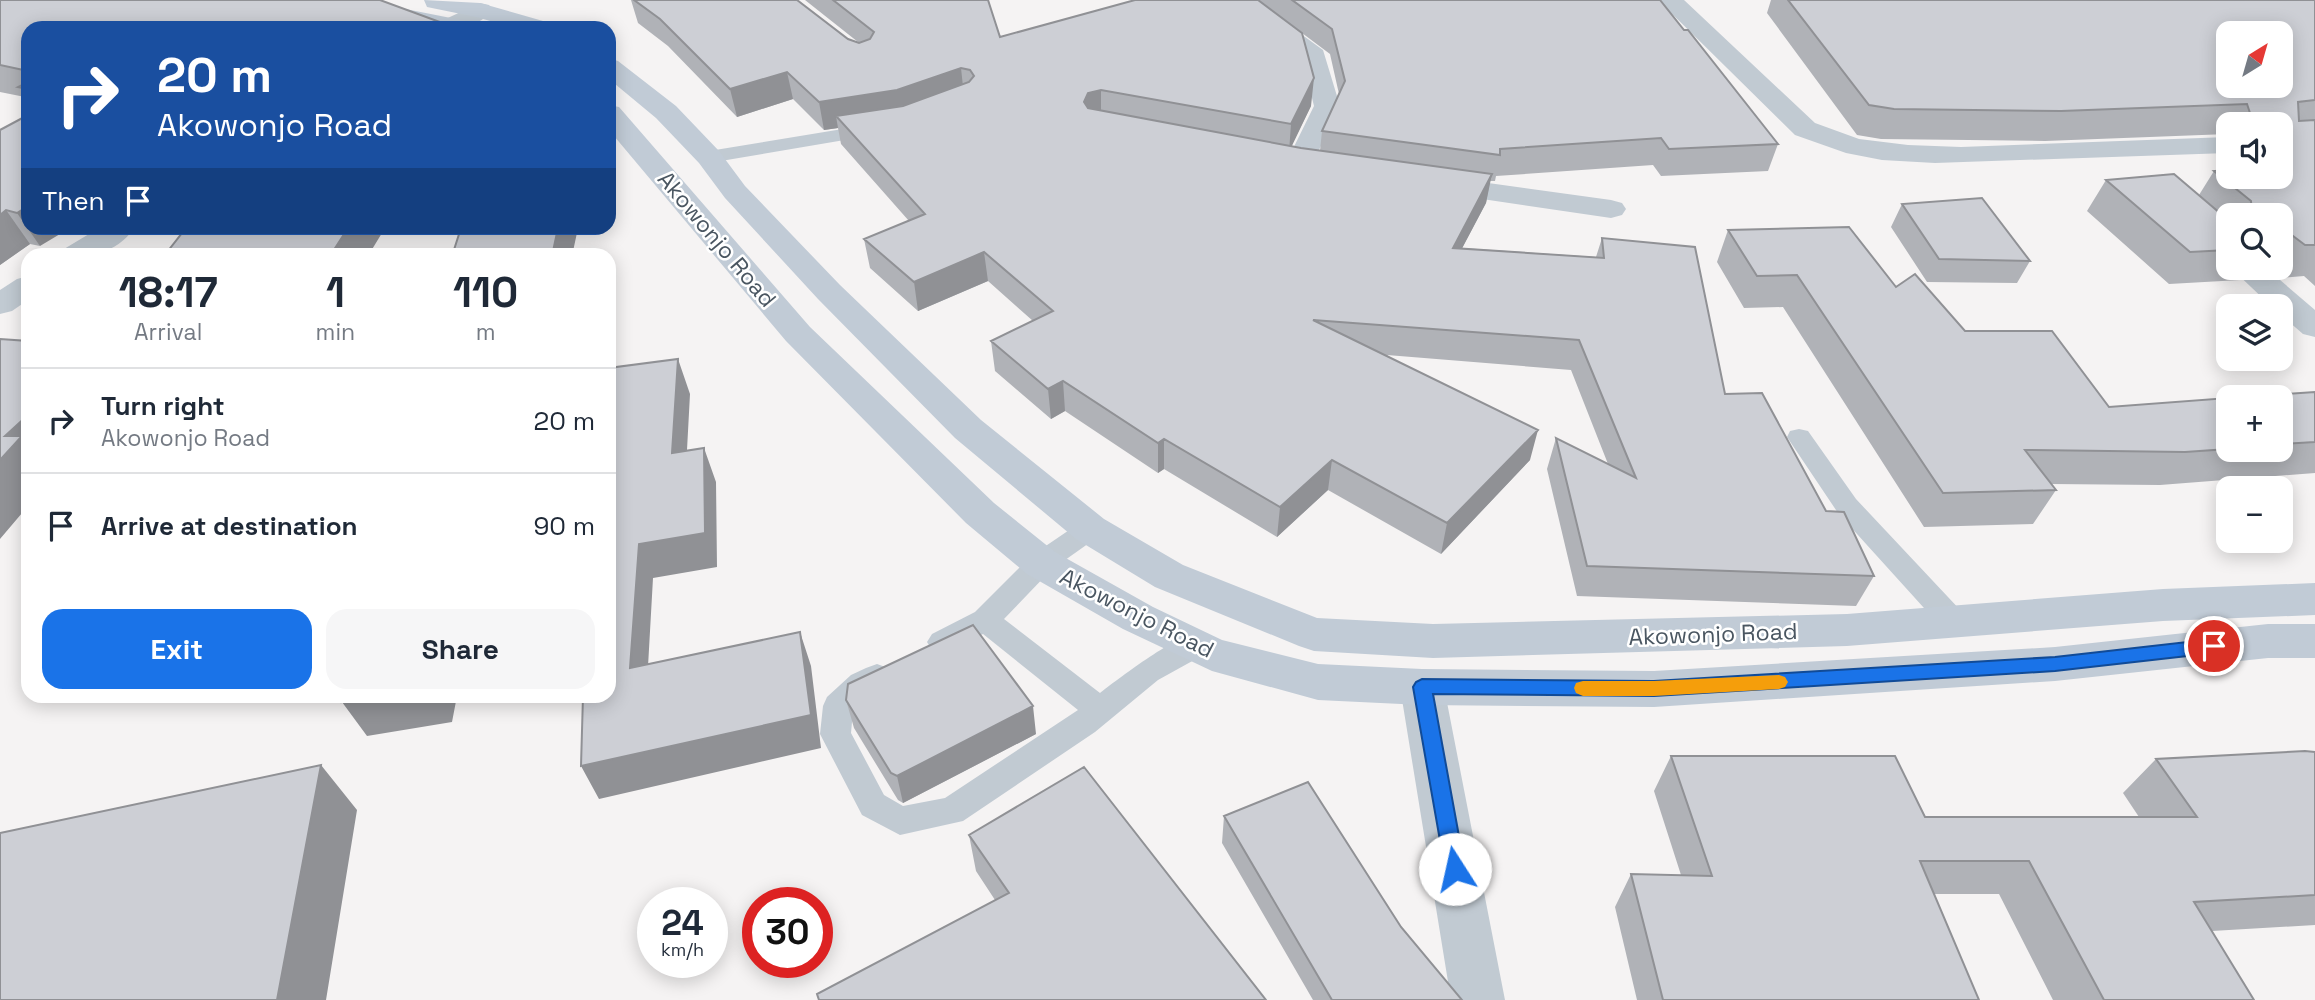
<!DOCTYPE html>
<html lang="en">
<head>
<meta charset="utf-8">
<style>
	:root { --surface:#fff; --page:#f6f6f7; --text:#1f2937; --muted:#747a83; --line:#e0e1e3; --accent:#1a73e8 }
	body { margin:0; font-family:"Space Grotesk",sans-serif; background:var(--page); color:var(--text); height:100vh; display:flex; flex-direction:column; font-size:26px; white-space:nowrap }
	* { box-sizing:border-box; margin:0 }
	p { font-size:23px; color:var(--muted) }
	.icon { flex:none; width:38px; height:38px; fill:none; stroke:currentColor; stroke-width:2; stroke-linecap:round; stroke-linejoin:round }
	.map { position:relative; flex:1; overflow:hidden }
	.drawer { position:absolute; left:21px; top:248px; width:595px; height:455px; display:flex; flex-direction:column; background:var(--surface); border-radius:21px; box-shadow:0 4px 18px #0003 }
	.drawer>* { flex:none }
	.hud { position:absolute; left:21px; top:21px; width:595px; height:214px; border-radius:21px; box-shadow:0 4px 18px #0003; background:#1a4fa0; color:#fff; overflow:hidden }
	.needle { width:46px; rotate:37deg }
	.fabs { position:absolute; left:2216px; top:21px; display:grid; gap:14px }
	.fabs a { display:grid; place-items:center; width:77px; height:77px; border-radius:14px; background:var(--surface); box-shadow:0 4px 18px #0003; font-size:35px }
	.speed { position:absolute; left:637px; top:887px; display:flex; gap:14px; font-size:35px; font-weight:700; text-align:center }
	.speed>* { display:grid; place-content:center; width:91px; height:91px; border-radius:50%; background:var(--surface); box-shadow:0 4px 18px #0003; line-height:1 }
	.speed small { font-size:18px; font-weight:400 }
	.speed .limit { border:10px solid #d22; background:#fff; color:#111 }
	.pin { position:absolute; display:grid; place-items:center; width:60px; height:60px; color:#fff; margin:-30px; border:4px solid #fff; border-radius:50%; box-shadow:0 2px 7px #0007 }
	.me { position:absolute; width:77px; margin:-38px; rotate:350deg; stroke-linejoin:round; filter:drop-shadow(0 0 5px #0008) }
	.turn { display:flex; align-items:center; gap:24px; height:147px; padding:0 21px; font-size:32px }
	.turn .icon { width:91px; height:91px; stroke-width:2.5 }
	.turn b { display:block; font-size:49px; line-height:60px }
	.then { display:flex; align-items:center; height:66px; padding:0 21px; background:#0003; gap:14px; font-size:26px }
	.eta { display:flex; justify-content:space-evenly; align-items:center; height:119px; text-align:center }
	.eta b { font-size:42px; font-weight:700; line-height:49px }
	.button { display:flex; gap:14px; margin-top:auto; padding:14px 21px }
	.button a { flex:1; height:80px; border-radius:21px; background:var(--accent); color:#fff; font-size:28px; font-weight:700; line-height:80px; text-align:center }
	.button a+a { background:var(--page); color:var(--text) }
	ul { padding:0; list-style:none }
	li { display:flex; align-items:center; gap:21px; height:105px; padding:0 21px; border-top:2px solid var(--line) }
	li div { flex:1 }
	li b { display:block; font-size:26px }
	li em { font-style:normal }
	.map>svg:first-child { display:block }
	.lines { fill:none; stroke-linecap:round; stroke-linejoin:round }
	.service { fill:#c1cad2; fill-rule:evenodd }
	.minor { fill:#c1cad2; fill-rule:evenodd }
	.secondary { fill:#c1cbd6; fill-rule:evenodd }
	.wall { fill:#b0b2b7; fill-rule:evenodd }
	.shaded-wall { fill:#909195 }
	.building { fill:#cdcfd5; stroke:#909195; stroke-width:2; fill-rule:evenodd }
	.route { fill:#1a73e8; stroke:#114b97; stroke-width:2 }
	.slow { fill:#f59e0b }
	.labels { text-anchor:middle; stroke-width:5; stroke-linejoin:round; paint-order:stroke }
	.street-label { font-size:23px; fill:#4a5661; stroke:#fff }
</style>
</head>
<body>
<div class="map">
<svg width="2315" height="1000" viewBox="0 0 2315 1000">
	<rect width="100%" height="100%" fill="#f5f3f3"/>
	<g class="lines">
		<path class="service" d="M873 124 882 130 880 134 709 163 699 157 709 151Z
			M1799 429 1808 431 1856 499 1963 613 1967 621 1963 629 1953 632 1943 629 1838 513 1787 437 1790 431Z
			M1090 519 1099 522 1103 529 1099 536 1051 570 1004 619 1100 693C1117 680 1175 635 1195 635 1195 635 1205 638 1205 638L1210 646 1205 654 1158 680 1095 732 963 821 900 835 862 815 820 734 823 706 827 697 851 675 866 668 877 664 888 668 892 676C886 688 864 701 853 711L851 733 884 795 903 806 945 798 1078 710 983 634 942 653 932 650 927 642 932 634 975 612 1031 556 1081 522Z"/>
		<path class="minor" d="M1226 0H1254L1323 50 1340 106 1309 171 1299 174 1289 171 1285 165 1314 106 1302 58Z
			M1658 0H1684L1815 123 1859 139 1908 145 1961 147 2228 137V153L1935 163 1882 160 1846 153 1795 135Z
			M480 3 489 5 492 10C479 29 454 28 434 28L437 23Z
			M1438 176 1611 200 1622 203 1626 209 1622 215 1611 218 1428 191 1423 185 1428 179Z
			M99 228H134C116 255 89 256 60 256L64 249Z
			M2231 268H2266L2315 310V337L2303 334 2280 314V306H2271Z
			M28 276V300L12 311 0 314V290L17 279Z
			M1422 669 1438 674 1444 687 1505 1000H1451L1400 687 1406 674Z"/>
		<path class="secondary" d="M311 0H360L466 21 475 23 478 28H429L323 7 315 5Z
			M424 0 480 3 550 23 553 28H515L476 17 427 7Z
			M609 58 618 61 676 106 719 151 745 186 840 285 981 420 1104 519 1183 565 1317 618 1433 624 1847 614 2163 589 2315 583V615L2163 621 1847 646 1433 658 1314 651 1299 646 1155 587 1076 539 955 438 818 299 725 198 699 163 656 118 609 79Z
			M609 105 619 107 810 327 994 503 1055 552 1153 607 1222 640 1318 664 1422 669 1654 671 2055 647 2268 624H2315V658H2268L2055 681 1654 707 1422 705 1318 700 1212 671 1123 629 1027 574 966 523 786 341 609 130Z"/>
	</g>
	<path class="wall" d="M0 0 28 28V102L25 97 0 92Z
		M631 0H797L848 39 858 42 805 0H988L1000 37 1258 0H1660L1778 144 1768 171 1661 176 1653 165 1496 176 1495 181H1490L1486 203 1462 248 1596 257 1602 238 1725 394 1826 511 1874 576 1856 606 1577 596 1547 469 1556 438 1608 464 1571 370 1387 355 1530 460 1441 554 1328 490 1277 537 1164 469 1158 473 1065 411 1051 419 995 371 991 341 1033 321 988 281 918 311 870 268 864 239 909 221 841 144 838 128 824 130 793 99 737 117 668 46 638 23ZM1302 33 1330 54 1339 94 1322 131 1320 151 1291 146 1311 106Z
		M1771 0H2315V286L2304 276 2281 278 2269 268H2280V215H2228V268H2249L2240 280 2169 284 2087 211 2106 180 2199 195 2214 171 2280 177V124H2228V134L2045 141 1881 139 1857 135 1767 13Z
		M0 130 40 246 30 244 0 265Z
		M1902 204 2030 261 2017 283 1927 282 1891 227Z
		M1728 230 1896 287 1965 331 2109 407 2228 398V450H2280V397L2315 392V473L2160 485 2051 484 2056 490 2033 524 1924 527 1783 307 1744 308 1717 262Z
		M846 700 1036 734 903 803 898 800 854 728Z
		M2315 752V925L2212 931 2254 1000H2053L1999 894H1934L1979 1000H1637L1615 907 1631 874 1681 875 1654 791 1671 756 1925 817H2139L2123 793 2156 759Z
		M1224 816 1401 927 1462 1000H1313L1222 843Z
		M969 835 1266 1000 995 900 976 871Z"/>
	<path class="shaded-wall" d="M961 68 964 96 836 116 838 128 824 130 819 102Z
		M787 72 793 99 737 117 730 89Z
		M1314 78 1311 106 1289 152 1291 124Z
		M1101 90V117L1089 121 1084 102 1088 93Z
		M1492 174 1486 203 1447 277 1453 248Z
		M28 206V228H70L40 246 17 213Z
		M6 210 30 244 0 265V215Z
		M348 228H385L368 256H330Z
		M558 228H578L572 256H552Z
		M984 252 988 281 918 311 914 282Z
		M678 359 690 394 685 487 672 453Z
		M1063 381 1065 411 1051 419 1048 389Z
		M28 415V506L0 539V460L5 436Z
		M1538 430 1530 460 1441 554 1447 523Z
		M1164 439V469L1158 473V443Z
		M704 448 716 482 717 567 653 578 646 702 630 668 639 544Z
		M1332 460 1328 490 1277 537 1280 507Z
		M800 632 811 666 821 748 599 799 581 766Z
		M378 696H457L452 722 367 736 342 702Z
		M1033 706 1036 734 903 803 897 776Z
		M321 765 357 810 326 1000H277Z"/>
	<path class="building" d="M0 0H380L456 28H28V71L0 65Z
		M634 0H797L848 39 859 43 870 39 874 32 833 0H988L1000 37 1135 0H1258L1302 33 1314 78 1291 124 1101 90 1088 93 1084 102 1088 108 1301 148 1492 174 1453 248 1604 258 1602 238 1695 247 1725 394 1762 393 1826 511 1844 512 1874 576 1587 566 1556 438 1636 478 1579 340 1313 320 1538 430 1447 523 1332 460 1280 507 1164 439 1158 443 1063 381 1048 389 991 341 1053 311 984 252 914 282 864 239 925 214 836 116 903 106 969 82 974 76 970 70 961 68 897 90 819 102 787 72 730 89 660 19Z
		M1292 0H1660L1684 30H1688L1778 144 1669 149 1661 138 1500 149V155L1322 131 1345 81 1332 29Z
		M1788 0H2315V100L2298 102 2299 121 2315 120V245H2305L2289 233H2280V215H2252L2251 201 2214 171 2228 170V177H2280V124H2276V113H2250L2247 104 2061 111 1894 109 1869 105ZM2228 33H2280V86H2228Z
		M28 82V89L18 87Z
		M28 115V206L17 213 6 210 0 215V130Z
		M2174 174 2228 220V250L2190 252 2106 180Z
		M1982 198 2030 261 1939 259 1902 204Z
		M1849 227 1896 287 1915 274 1965 331H2052L2109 407 2228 398V449L2185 452 2025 450 2056 490 1943 493 1797 275 1757 276 1728 230Z
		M186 228H348L330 256H164Z
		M461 228H558L552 256H452Z
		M0 339 28 341V415L5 436H22L0 460Z
		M678 359 672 453 704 448 705 533 639 544 630 668 800 632 811 715 581 766 583 696H609V368Z
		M2315 392V442L2280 444V397H2240Z
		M973 625 1033 706 897 776 891 773 846 700 848 684Z
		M344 696H378L342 702Z
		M2305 751 2315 752V895L2194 902 2254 1000H2104L2029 861H1920L1979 1000H1663L1631 874 1712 876 1671 756H1895L1925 817H2197L2156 759Z
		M321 765 277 1000H0V833Z
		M1084 767 1266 1000H819L817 994 1009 893 969 835Z
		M1308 782 1401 927 1462 1000H1332L1224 816Z"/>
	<path class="route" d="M2214 639 2221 642 2223 646 2221 651 2214 653 2055 671 1654 696 1433 694 1465 869 1462 876 1455 879 1448 876 1445 869 1413 687 1416 682 1422 679 1654 681 2055 657Z"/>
	<path class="slow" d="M1779 675 1785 677 1788 682 1785 687 1779 689 1654 696H1583L1576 693 1574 688 1576 683 1583 681H1654Z"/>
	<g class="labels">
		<g class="street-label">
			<text transform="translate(717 239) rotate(50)" y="8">Akowonjo Road</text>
			<text transform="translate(1137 613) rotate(27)" y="8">Akowonjo Road</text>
			<text transform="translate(1713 634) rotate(-2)" y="8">Akowonjo Road</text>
		</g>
	</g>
</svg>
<div class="fabs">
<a><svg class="needle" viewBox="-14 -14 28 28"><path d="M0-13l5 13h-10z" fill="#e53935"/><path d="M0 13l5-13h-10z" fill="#747a83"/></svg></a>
<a><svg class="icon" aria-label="sound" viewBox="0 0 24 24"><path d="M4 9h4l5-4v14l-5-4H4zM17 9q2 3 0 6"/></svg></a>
<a><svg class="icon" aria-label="search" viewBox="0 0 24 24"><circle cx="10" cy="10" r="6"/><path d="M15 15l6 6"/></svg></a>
<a><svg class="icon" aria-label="layers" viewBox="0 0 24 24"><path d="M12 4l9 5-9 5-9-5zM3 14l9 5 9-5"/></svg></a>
<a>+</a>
<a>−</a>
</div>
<div class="speed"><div>24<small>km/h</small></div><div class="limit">30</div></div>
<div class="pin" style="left:2214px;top:646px;background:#d93025"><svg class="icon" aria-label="arrive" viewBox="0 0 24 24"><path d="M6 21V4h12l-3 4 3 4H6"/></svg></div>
<svg class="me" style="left:1455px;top:869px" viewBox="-20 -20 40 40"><circle r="19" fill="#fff"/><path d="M0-13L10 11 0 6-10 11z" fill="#1a73e8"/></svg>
<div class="hud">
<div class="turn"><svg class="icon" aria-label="right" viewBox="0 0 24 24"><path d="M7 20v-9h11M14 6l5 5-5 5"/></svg><div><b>20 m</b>Akowonjo Road</div></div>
<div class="then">Then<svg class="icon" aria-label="arrive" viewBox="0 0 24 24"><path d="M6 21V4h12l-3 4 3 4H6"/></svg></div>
</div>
<section class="drawer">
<div class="eta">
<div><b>18:17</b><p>Arrival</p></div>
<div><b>1</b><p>min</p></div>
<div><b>110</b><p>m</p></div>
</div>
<ul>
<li><svg class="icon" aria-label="right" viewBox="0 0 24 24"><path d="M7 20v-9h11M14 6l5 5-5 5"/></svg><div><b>Turn right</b><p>Akowonjo Road</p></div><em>20 m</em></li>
<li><svg class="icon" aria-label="arrive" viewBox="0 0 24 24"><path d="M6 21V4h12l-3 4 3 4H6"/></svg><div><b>Arrive at destination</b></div><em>90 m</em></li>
</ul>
<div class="button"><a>Exit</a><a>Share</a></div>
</section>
</div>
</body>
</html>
